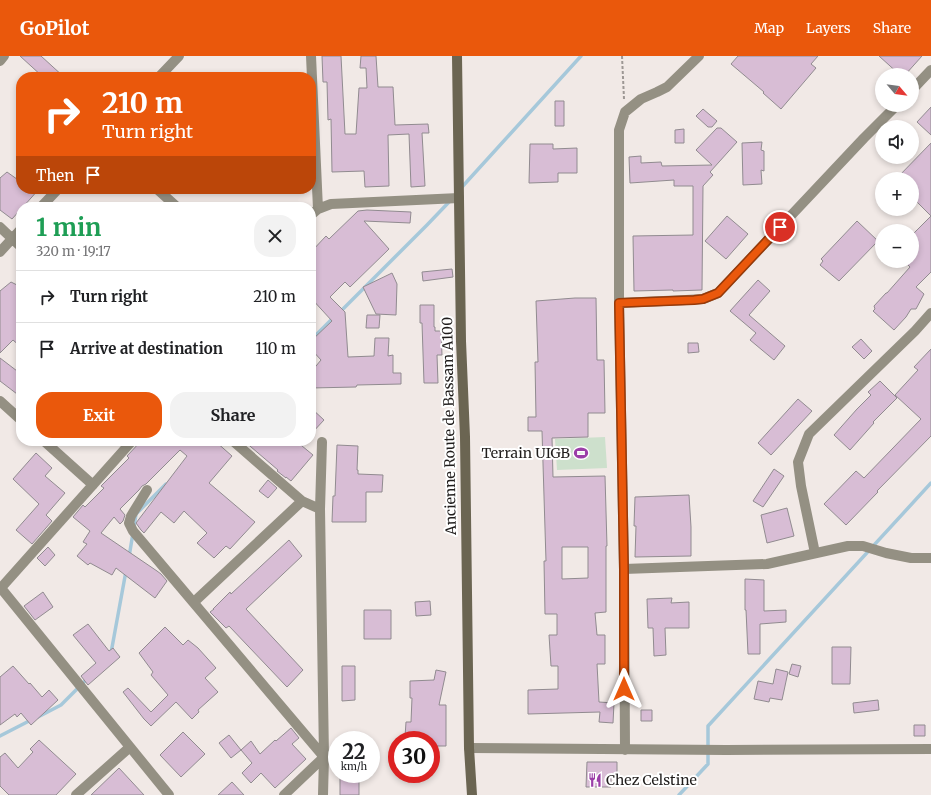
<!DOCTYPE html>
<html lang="en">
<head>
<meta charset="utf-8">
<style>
	:root { --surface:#fff; --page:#f2f2f2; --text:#202124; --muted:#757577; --line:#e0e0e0; --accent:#ea580c }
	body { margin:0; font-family:Merriweather,serif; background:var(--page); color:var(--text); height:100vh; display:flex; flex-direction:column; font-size:15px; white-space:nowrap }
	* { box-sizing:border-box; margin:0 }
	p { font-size:13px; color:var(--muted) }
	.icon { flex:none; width:22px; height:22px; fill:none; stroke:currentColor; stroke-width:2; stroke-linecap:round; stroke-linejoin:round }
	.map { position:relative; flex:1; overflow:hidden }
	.sheet { position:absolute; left:16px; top:146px; width:300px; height:244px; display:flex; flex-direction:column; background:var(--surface); border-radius:16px; box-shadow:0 2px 6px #0003 }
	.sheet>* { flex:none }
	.banner { position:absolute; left:16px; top:16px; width:300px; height:122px; border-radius:16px; box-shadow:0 2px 6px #0003; background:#ea580c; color:#fff; overflow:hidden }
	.needle { width:26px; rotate:119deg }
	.tools { position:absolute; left:875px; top:12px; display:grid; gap:8px }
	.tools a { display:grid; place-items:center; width:44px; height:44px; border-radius:50%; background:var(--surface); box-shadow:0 2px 6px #0003; font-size:20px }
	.speed { position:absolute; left:328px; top:675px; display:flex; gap:8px; font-size:20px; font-weight:700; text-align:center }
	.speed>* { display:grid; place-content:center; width:52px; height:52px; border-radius:50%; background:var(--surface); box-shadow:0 2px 6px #0003; line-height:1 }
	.speed small { font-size:10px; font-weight:400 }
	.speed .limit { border:6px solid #d22; background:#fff; color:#111 }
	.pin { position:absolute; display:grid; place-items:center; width:34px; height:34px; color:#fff; margin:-17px; border:2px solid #fff; border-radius:50%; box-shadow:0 1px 4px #0007 }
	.me { position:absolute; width:44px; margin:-22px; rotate:0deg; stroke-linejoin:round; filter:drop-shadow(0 0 3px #0008) }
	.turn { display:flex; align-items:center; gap:14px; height:84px; padding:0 20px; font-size:18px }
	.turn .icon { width:52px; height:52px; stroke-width:2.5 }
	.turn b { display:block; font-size:28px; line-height:34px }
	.then { display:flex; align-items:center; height:38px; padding:0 20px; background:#0003; gap:8px; font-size:15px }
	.round { display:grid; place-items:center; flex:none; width:42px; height:42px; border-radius:16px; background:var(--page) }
	.summary { display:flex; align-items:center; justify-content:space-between; height:68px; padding:0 20px }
	h1 { font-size:24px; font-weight:700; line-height:30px; color:#1e9e55 }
	.button { display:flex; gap:8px; margin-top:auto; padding:8px 20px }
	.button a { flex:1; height:46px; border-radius:16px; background:var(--accent); color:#fff; font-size:16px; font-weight:700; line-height:46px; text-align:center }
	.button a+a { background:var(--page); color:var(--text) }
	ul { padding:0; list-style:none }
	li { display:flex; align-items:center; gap:12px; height:52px; padding:0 20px; border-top:1px solid var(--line) }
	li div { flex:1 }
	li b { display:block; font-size:15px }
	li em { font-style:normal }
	header { display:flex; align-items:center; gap:24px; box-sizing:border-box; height:56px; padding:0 20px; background:var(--accent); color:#fff }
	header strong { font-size:19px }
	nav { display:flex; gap:22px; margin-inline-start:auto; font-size:14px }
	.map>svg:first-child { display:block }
	.green { fill:#cde0cc }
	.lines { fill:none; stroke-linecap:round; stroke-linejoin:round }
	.stream { stroke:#a6c8da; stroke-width:3.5 }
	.building { fill:#d8bdd5; stroke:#918b90; fill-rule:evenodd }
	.path { stroke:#9d9794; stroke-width:2; stroke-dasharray:3 2; stroke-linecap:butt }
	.minor { stroke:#949083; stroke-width:10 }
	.secondary { stroke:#6b6552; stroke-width:10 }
	.route-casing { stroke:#983908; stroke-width:10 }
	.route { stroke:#ea580c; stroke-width:7 }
	.labels { text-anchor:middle; stroke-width:4; stroke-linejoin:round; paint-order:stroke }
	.street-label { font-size:14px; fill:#201d1c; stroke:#fff }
	.poi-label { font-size:14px; fill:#201d1c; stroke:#fff; text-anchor:end }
</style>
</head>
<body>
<header>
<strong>GoPilot</strong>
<nav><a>Map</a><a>Layers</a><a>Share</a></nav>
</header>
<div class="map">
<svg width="931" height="739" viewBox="0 0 931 739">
	<rect width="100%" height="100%" fill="#f1e9e6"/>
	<path class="green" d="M605 381 607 412 557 414 555 383Z"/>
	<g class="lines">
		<path class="stream" d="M462 131 581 0
			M340 256 427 169 450 145
			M311 284 334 261
			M134 471 136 458 166 428
			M129 501 133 477
			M111 597 126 515
			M38 661 61 649 88 622
			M0 680 31 664
			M679 739 708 708V670L931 427"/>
	</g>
	<path class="building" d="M20 0H41L64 21H43Z
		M322 0H341L345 78H356L359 32H367L366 12H360L361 0H376L378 31H393L395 69 428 68 429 77H422L425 130 411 131 409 78 388 79 389 130 365 131 364 115 332 116 331 63 328 64 327 26H323Z
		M738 0H818L811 8 816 12 781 53 763 37 764 36 731 8Z
		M879 0H922L905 19H900Z
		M555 45H564V70H555Z
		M931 51V79L917 66Z
		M703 53 717 65 712 71H708L696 60Z
		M717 72H721L737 86 710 116 713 119 703 130 702 234 673 235V234L634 235 633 180 693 179V130H674V124L630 127 629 101 641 100V107L661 106 662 110 712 109 696 94Z
		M684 73V87H675V74Z
		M762 86 761 94 764 95V115L761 114 762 128 743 129 742 87Z
		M931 87V160L912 141V123H896Z
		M530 88H553V93L577 92V117H558V126L529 127Z
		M7 116 21 126V133H39L23 151H21V153L12 163 0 154V122Z
		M367 154 411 156 410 167 364 165 389 193 350 231 345 226 330 241 345 256 348 301 374 300 375 282H389L388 300 393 299V317H401V328L357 329 356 331 311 332V316L321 304 311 293V285L332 265 311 242V196L326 180 329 183 358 155Z
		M727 160 748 178 726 203 705 185Z
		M931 160V216L916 231 924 238 916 253H911L906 261 894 274 873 255 875 253 874 250 886 237H887L910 211 904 205H912V179Z
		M857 165 878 185 839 225 820 209 823 205 821 203Z
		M452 213 453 221 423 225 422 216Z
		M392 217 397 228 396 259 376 258 363 231Z
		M758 224 770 235 749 259 785 290 774 304 750 284 756 277 730 255Z
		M11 226 21 231V291L13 284 0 297V235Z
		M575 242H596L597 304H604L605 357H588V381L552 382 553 421 605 420 607 490H606V556L595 557 597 579H605V608H597L599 646 614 647 613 667 599 666 600 656 528 658V634L558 633V610H551L549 579H557V558H545L544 505H546L542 375H528V361H536L535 306H538L536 245ZM562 491H588V522L562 523Z
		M420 249H434V271H435V275H441L442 299H437L438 327H424L422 267H420Z
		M367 259H380L379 272H366Z
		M861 283 872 295 864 303 852 291Z
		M688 287H698L699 296 688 297Z
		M931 293V380L877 435 878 436 846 469 824 448 856 415 864 422 921 363 895 339 918 314 914 311Z
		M0 302 21 318V341L0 325Z
		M880 325 897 342 873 366 874 367 850 394 834 379 857 353 871 339 868 336Z
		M798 343 812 355 771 399 758 387Z
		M311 352 324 364 311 378Z
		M141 385H215L232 400 209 427 255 466 230 493 226 490 214 502 197 487 207 477 184 455 174 467 161 456 144 477 141 474 136 467 187 400 180 394 146 428 142 430 139 434 120 453 125 459 123 465 120 468 114 461 101 477 157 515 161 518 167 525 155 542 116 512 112 519 90 507 88 509 77 500 87 488 83 486 90 475 73 461 83 449 85 451 104 432 101 430 129 402 127 400Z
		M244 385H296L313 399 291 425 286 421V422L277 415 278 414Z
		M337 389 358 390 357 414H358V418L383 419 382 436H366V466H332L333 440H335Z
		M36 397 52 412 45 420 65 437 46 459 52 465 32 488 16 474 39 448 13 423Z
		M774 413 784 420 763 451 753 445Z
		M268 424 277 432 268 442 259 435Z
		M689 439 691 471V500L635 501 636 470H634L635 441Z
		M787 452 794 480 767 487 761 459Z
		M289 484 302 500 246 553 303 614 287 631 229 570 226 572 210 556 214 553H213L230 536 231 538Z
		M48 491 55 499 45 510 37 502Z
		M745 523 764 524V555L786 554V566L760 568V598H748L746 554H745Z
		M43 536 53 551 35 564 24 550Z
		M672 542 671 547 689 546V572H665L666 599 654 600 653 572H648L647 543Z
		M430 545 431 559 416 560 415 546Z
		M364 554H391V583H364Z
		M88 568 109 595 113 592 120 601 88 629 81 620 96 607 73 579Z
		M165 571 183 589 188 584 198 592 216 612 205 622 218 636 198 654 199 656 192 663 176 646 151 670 144 663 123 636 128 632 151 656 168 639 151 619 153 616 139 597Z
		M832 591H851L850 628H832Z
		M792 608 801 610 798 621 789 618Z
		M13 610 29 628 30 627 42 641 49 634 58 644 31 669 21 657 17 661 15 658 0 669V621Z
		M342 610H355V644L342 645Z
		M776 613 788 616 782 644 770 642 769 646 754 643 758 625 773 628Z
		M436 614 446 616 439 649H446V690H431L430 682 405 681 406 666H411L412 642H410V625L434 624Z
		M878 644 879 654 854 657 853 647Z
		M641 654H652V665H641Z
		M914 669H925V680H914Z
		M291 672 299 682 292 688 306 703 275 732 261 717 251 727 242 717 252 707 241 694 251 685 260 698 275 684 276 685Z
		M183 676 205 698 181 721 160 699Z
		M229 679 241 694 231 702 219 687Z
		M39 684 76 718 56 739H9L0 730V701L5 697 18 712 33 696 30 693Z
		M587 706H617V718H611V731H586Z
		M119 712 144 739H91Z
		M340 718H359V739H340Z
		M232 726 244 739H218Z"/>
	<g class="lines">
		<path class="path" d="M622 0 624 43"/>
		<path class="minor" d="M311 0 318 153
			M0 5 4 0
			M159 21 179 0
			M912 34 931 14
			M157 133 177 151
			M41 151 58 133
			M311 159 318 153 331 148 459 142
			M0 171 21 191
			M0 196 21 173
			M619 247 686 244 703 243 718 237 864 82 897 49
			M0 345 21 364
			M44 385 93 429
			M233 385 302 445
			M322 386 320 453 324 701 323 739
			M147 434 131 460 129 467 133 475 324 701 284 739
			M815 497 801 430 798 406 809 378 915 275 931 257
			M624 513 767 508 848 490H863L886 497 911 502H931
			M0 531 169 739
			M0 533 132 385
			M194 546 302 445 320 453
			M469 692 726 694 931 693
			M625 694 624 513 619 247V74L625 56 641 43 657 36 667 31 699 0
			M76 739 130 691"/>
		<path class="secondary" d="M457 0 461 285 465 381 469 692 472 739"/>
	</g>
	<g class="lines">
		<defs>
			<path id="route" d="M624 633V513L619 247 694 244 703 243 718 237 780 171"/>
		</defs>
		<use href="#route" class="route-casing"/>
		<use href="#route" class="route"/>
	</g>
	<defs>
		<symbol id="stadium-bare" viewBox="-9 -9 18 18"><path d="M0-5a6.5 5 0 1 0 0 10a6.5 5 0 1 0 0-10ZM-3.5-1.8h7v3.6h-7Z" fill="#9b3ea8" stroke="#fff" stroke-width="2.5" paint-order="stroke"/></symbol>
		<symbol id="restaurant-bare" viewBox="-9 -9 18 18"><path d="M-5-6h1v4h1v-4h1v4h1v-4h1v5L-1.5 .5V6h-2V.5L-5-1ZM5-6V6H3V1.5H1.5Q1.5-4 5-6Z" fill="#9b3ea8" stroke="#fff" stroke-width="2.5" paint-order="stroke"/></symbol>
	</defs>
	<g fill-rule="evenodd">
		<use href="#stadium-bare" x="571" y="387" width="20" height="20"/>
		<use href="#restaurant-bare" x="585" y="714" width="20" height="20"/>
	</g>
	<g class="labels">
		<g class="street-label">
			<text transform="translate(449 370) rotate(-91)" y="5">Ancienne Route de Bassam A100</text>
		</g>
		<g class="poi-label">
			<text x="570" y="402">Terrain UIGB</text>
			<text x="606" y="729" text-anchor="start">Chez Celstine</text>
		</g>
	</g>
</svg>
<div class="tools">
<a><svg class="needle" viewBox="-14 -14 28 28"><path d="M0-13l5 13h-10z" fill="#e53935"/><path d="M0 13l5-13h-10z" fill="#757577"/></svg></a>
<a><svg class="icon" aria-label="sound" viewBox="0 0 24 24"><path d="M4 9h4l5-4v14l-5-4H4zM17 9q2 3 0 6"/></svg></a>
<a>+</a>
<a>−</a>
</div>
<div class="speed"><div>22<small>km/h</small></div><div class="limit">30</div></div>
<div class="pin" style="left:780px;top:171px;background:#d93025"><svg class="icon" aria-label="arrive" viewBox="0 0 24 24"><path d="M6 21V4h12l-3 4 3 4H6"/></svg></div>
<svg class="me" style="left:624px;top:633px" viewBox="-20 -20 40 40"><path d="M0-17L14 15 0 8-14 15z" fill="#ea580c" stroke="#fff" stroke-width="4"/></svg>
<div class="banner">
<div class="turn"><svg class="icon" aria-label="right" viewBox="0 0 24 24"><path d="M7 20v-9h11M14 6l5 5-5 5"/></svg><div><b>210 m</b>Turn right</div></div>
<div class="then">Then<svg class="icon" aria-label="arrive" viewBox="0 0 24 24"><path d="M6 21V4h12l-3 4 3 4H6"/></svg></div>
</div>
<section class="sheet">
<div class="summary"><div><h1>1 min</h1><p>320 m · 19:17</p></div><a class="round"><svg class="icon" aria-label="close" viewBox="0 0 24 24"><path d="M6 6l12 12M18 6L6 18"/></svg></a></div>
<ul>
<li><svg class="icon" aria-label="right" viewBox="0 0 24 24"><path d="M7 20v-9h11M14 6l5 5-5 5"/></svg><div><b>Turn right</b></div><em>210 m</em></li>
<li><svg class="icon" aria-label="arrive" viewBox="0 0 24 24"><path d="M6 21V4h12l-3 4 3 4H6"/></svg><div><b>Arrive at destination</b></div><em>110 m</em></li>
</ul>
<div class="button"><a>Exit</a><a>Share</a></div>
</section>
</div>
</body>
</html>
